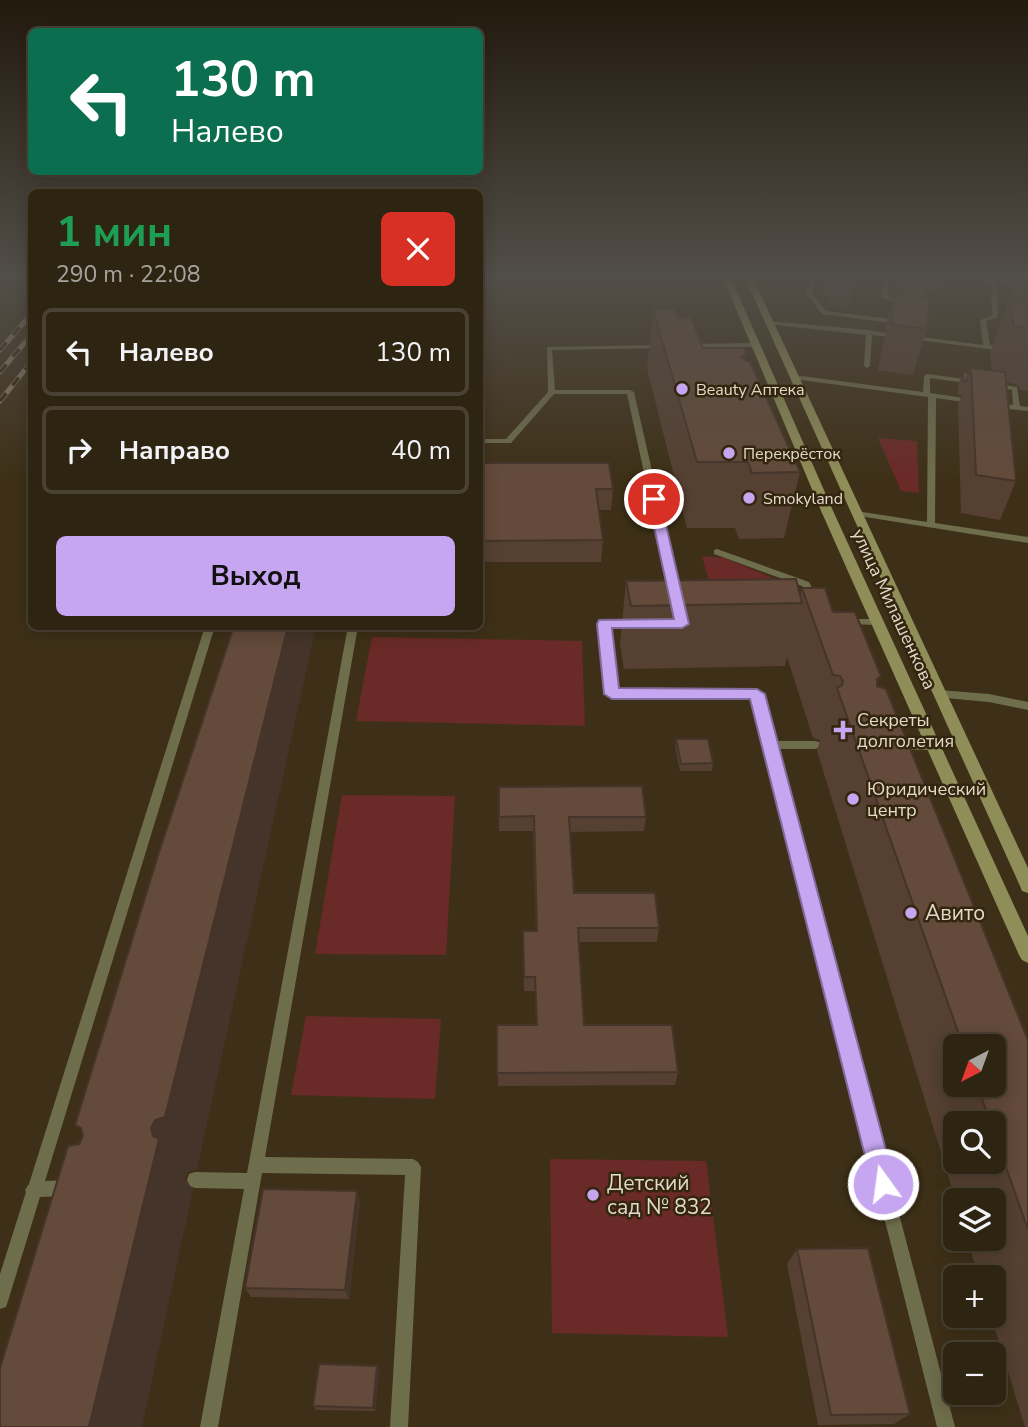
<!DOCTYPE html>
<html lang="ru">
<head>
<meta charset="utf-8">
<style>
	:root { --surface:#2e2412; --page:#362c1b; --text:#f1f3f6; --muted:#a7a49f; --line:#494132; --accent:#c6a6f0 }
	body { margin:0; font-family:"Nunito Sans",sans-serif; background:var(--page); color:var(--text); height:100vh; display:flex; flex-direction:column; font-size:26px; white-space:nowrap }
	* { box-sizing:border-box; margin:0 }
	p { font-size:23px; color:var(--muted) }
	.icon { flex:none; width:38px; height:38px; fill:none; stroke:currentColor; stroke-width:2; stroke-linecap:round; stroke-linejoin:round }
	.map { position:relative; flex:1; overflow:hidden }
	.drawer { position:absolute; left:28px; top:189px; width:455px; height:441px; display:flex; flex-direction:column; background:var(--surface); border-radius:10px; box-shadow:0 4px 18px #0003,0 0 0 2px var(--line) }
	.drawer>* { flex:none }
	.banner { position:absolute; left:28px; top:28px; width:455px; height:147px; border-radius:10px; box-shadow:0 4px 18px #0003,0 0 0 2px var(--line); background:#0b6e4f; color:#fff; overflow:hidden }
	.needle { width:46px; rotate:221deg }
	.fabs { position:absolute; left:943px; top:1034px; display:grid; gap:14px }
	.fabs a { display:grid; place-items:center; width:63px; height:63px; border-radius:10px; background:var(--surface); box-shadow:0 4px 18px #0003,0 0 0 2px var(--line); font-size:35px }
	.pin { position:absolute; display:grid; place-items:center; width:60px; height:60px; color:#fff; margin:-30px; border:4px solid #fff; border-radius:50%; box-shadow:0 2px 7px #0007 }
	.me { position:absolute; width:77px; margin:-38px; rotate:346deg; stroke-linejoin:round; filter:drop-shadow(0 0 5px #0008) }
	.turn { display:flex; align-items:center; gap:24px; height:147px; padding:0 28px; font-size:32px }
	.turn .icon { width:91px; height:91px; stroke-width:2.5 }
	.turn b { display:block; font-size:49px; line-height:60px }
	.round { display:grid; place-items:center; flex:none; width:74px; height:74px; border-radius:10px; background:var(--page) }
	.summary { display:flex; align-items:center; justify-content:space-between; height:119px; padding:0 28px }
	h1 { font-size:42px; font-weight:700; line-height:52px; color:#1e9e55 }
	.button { display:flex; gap:14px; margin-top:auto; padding:14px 28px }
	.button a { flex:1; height:80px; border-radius:10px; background:var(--accent); color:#111; font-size:28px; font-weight:700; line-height:80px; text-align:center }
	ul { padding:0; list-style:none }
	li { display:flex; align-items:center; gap:21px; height:88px; margin:0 14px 10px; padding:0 14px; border:4px solid var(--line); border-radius:10px }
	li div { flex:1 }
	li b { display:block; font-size:26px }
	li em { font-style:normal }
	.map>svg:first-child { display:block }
	.green { fill:#6a2a27 }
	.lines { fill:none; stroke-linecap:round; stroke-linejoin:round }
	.service { fill:#6e6d4c; fill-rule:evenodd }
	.secondary { fill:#8f8d58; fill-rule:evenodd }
	.rail-casing { stroke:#8c806d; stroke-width:5 }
	.rail { stroke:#34260e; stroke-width:3.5; stroke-dasharray:10; stroke-linecap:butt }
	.wall { fill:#554032; fill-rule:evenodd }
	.shaded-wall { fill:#453429 }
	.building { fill:#634a3a; stroke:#453429; stroke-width:2 }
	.route { fill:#c6a6f0; stroke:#816c9c; stroke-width:2 }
	.poi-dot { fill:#c6a6f0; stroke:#34260e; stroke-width:2.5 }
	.labels { text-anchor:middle; stroke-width:5; stroke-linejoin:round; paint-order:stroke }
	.far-poi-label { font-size:16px; fill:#e1d9ca; stroke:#34260e; text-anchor:start }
	.street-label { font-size:18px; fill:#e1d9ca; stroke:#34260e }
	.poi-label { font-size:18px; fill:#e1d9ca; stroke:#34260e; text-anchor:start }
	.near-poi-label { font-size:21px; fill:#e1d9ca; stroke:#34260e; text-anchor:start }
</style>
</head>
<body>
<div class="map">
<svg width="1028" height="1427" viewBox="0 0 1028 1427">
	<rect width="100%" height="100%" fill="#3e3018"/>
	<path class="green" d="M878 438 917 441 919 493 901 491Z
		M702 556 724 558 795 587 719 618Z
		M372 637 582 641 585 726 356 721Z
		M342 795 455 796 446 955 315 954Z
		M306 1016 441 1019 435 1099 291 1095Z
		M550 1159 706 1161 728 1337 552 1333Z"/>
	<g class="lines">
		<path class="service" d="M810 278H816L812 293 826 311 890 319 893 302 881 297 883 278H889L887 296 899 301 896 321 893 323 822 314 806 293Z
			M964 278H984L1027 284 1028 285 1025 287 997 283 998 317 986 321 990 345 1028 350V354L911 339 910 338 913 336 983 345 980 320 992 316 991 283Z
			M769 321 869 330 900 336 897 338 872 335 870 366 867 368 864 366 866 335 767 324 766 323Z
			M688 344 755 343 758 345 755 347H686L685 346Z
			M663 345 664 346 661 348 552 350 555 390H630L634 392 680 593 675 596 670 593 627 394H554L511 443H480V439H506L548 392 547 347Z
			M927 374 973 380 976 382 973 384 930 378V393L971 399 975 401 971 403 936 398 935 523 1028 537V543L853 515V511H856L927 522 928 397 794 379 791 377 794 375 923 392 924 376Z
			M993 383 1017 387 1020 406 1028 407V411L991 407 990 405 994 403 1013 405 1012 390 991 386V384Z
			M717 549 809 582 819 601 814 604 811 603 802 586 714 554V550Z
			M845 619H879L884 622 879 625 842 624 840 622 842 620Z
			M605 621H634L639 624 634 627H610L617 690H757L762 694 775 741H815L819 742 820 745 819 748 815 749H777L955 1427H937L753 698 608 697 600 624Z
			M205 626H215L45 1181 69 1180 75 1182 77 1188 75 1194 69 1196 40 1197 8 1301 6 1307 0 1309V1274L26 1192 25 1190 29 1184Z
			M348 626H358L265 1157 413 1159 418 1162 421 1167 408 1427H390L405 1175 262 1173 218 1427H200L244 1189 195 1188 189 1186 187 1180 189 1174 195 1172 247 1173Z
			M939 690 989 694 1028 702V710L989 702 935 697 934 694 935 691Z
			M898 742H934L938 743 939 746 938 749 934 750H898L894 749 893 746 894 743Z"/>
		<path class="secondary" d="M723 278H731L834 513 1028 936V963L1022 960 1019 955 822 513Z
			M745 278H753L1028 868V893L1022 891 1020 886Z"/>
		<defs>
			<path id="rail" d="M0 350 32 313
				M0 372 32 334
				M0 401 32 361"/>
		</defs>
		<use href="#rail" class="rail-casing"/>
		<use href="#rail" class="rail"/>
	</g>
	<path class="wall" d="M826 278H856L849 307 828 304 830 296 822 295Z
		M896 278H946L945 285 942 295 926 293 927 329 913 375 878 370 886 329H885L888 315H890L895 296H893Z
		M1017 278H1028V391L1021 390 1016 384 1006 382 1016 481 1000 520 961 513 958 404 962 395 958 394V385L963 372 969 373 971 368 992 371 990 354 1016 279Z
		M653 309 678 318 703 348 745 360 800 472 784 538 739 539 735 528H687L647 368Z
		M480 463 613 489 611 510H599L603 540 601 562H480Z
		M626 581 800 596 802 588 833 612 877 687 1028 1040V1427H1025L991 1316H994V1278H979L967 1239H994V1200L956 1201 817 751 820 740 813 738 787 657 785 666 624 669 620 644ZM956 1046H994V1085H956ZM956 1124H994V1162H956Z
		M676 739 713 763 712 771H680L675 746Z
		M499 787 646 817 644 831 570 832 574 893 659 928 657 942H579L584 1025 678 1072 675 1085 498 1086 497 1025H536L535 991H524L523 931H536L533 831H499Z
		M360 1202 349 1299 251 1297 245 1288Z
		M797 1249 910 1414 894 1424 818 1425 787 1264Z
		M377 1366 379 1370 375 1411 316 1410 313 1406Z"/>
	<path class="shaded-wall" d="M288 626H316L197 1169 188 1172 185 1178 193 1190 142 1427H89L153 1136 151 1128Z
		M881 676 858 740 877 679Z
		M357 1191 360 1202 349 1299 345 1290Z
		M377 1366 379 1370 375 1411 373 1408Z"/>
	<path class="building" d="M897 278H946L945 285 926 283V297L903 295 904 290 896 286Z
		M1019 278H1028V292L1018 291 1016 279H1020Z
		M895 294 930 298 927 329 891 324Z
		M1009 301 1028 302V328L1014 326Z
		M653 309H675L678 318 691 317 703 348H744L746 353 741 358 750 362 800 472 752 473 748 462H697Z
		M971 368 1005 372 1016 481 976 475Z
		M963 372 969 373 966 382 963 381Z
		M480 463H609L613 489H596L603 540 480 541Z
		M796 579 802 603 631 606 626 581Z
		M802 588H825L833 612H855L881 676 877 679V686L886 689 1028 1040V1230L994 1133V1124H991L977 1085H994V1046H963L837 688 842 685 843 681 840 676 833 675Z
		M234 626H288L165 1117 155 1120 151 1128 153 1136 159 1139 89 1427H0V1368L68 1146 79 1144 83 1136 81 1128 75 1125 160 849Z
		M676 739H708L713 763 681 764Z
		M642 786 646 817H569L574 893H655L659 928H578L584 1025H672L678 1072 497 1073V1025H537L535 977H524L523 931H537L534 816 499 817V787Z
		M263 1189 357 1191 345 1290 245 1288Z
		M868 1248 910 1414 831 1415 797 1249Z
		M319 1364 377 1366 373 1408 313 1406Z"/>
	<linearGradient id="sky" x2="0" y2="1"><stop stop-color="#221a0d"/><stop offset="0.58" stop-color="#524e48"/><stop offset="1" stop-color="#524e48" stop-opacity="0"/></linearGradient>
	<rect width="1028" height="478" fill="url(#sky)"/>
	<path class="route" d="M654 495 660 499 689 624 682 628H612L619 688 757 689 765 694 895 1184 892 1193 883 1196 875 1193 872 1184 750 699H612L604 694 597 624 599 620 674 619 648 499Z"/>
	<g class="poi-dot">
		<circle cx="682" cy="389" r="7"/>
		<circle cx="729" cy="453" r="7"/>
		<circle cx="749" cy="498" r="7"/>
		<path d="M839.5 719.5h7v7h7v7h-7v7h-7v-7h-7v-7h7z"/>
		<circle cx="853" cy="799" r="7"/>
		<circle cx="911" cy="913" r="7"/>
		<circle cx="593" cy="1195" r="7"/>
	</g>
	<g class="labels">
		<g class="far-poi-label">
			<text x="696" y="395">Beauty Аптека</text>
			<text x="743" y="459">Перекрёсток</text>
			<text x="763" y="504">Smokyland</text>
		</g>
		<g class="street-label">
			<text transform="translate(894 609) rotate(65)" y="6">улица Милашенкова</text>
		</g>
		<g class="poi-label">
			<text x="857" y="726">Секреты<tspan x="857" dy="21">долголетия</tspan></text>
			<text x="867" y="795">Юридический<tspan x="867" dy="21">центр</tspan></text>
		</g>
		<g class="near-poi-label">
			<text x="925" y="920">Авито</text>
			<text x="607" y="1190">Детский<tspan x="607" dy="24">сад № 832</tspan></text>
		</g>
	</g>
</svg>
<div class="fabs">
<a><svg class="needle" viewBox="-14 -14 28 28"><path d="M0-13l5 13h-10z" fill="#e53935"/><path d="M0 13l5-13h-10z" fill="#a7a49f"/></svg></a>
<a><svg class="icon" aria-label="search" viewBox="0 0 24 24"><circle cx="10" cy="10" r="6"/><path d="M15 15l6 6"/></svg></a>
<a><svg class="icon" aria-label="layers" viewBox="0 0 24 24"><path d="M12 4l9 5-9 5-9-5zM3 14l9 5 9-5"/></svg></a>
<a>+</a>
<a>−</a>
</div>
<div class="pin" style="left:654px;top:499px;background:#d93025"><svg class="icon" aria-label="arrive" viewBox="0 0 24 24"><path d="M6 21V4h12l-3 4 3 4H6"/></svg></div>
<svg class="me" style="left:883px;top:1184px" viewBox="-20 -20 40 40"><circle r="17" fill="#c6a6f0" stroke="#fff" stroke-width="3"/><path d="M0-11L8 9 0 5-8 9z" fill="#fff"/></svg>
<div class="banner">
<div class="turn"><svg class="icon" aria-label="left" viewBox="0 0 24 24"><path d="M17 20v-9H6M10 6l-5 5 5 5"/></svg><div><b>130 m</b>Налево</div></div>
</div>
<section class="drawer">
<div class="summary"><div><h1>1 мин</h1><p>290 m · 22:08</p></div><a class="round" style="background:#d93025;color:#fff"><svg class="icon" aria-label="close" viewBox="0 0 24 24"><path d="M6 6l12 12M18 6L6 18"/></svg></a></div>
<ul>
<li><svg class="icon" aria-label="left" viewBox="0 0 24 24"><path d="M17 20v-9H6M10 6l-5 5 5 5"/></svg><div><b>Налево</b></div><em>130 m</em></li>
<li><svg class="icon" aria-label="right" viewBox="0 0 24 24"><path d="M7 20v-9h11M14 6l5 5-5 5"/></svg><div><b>Направо</b></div><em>40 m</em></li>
</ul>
<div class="button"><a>Выход</a></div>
</section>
</div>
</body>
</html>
